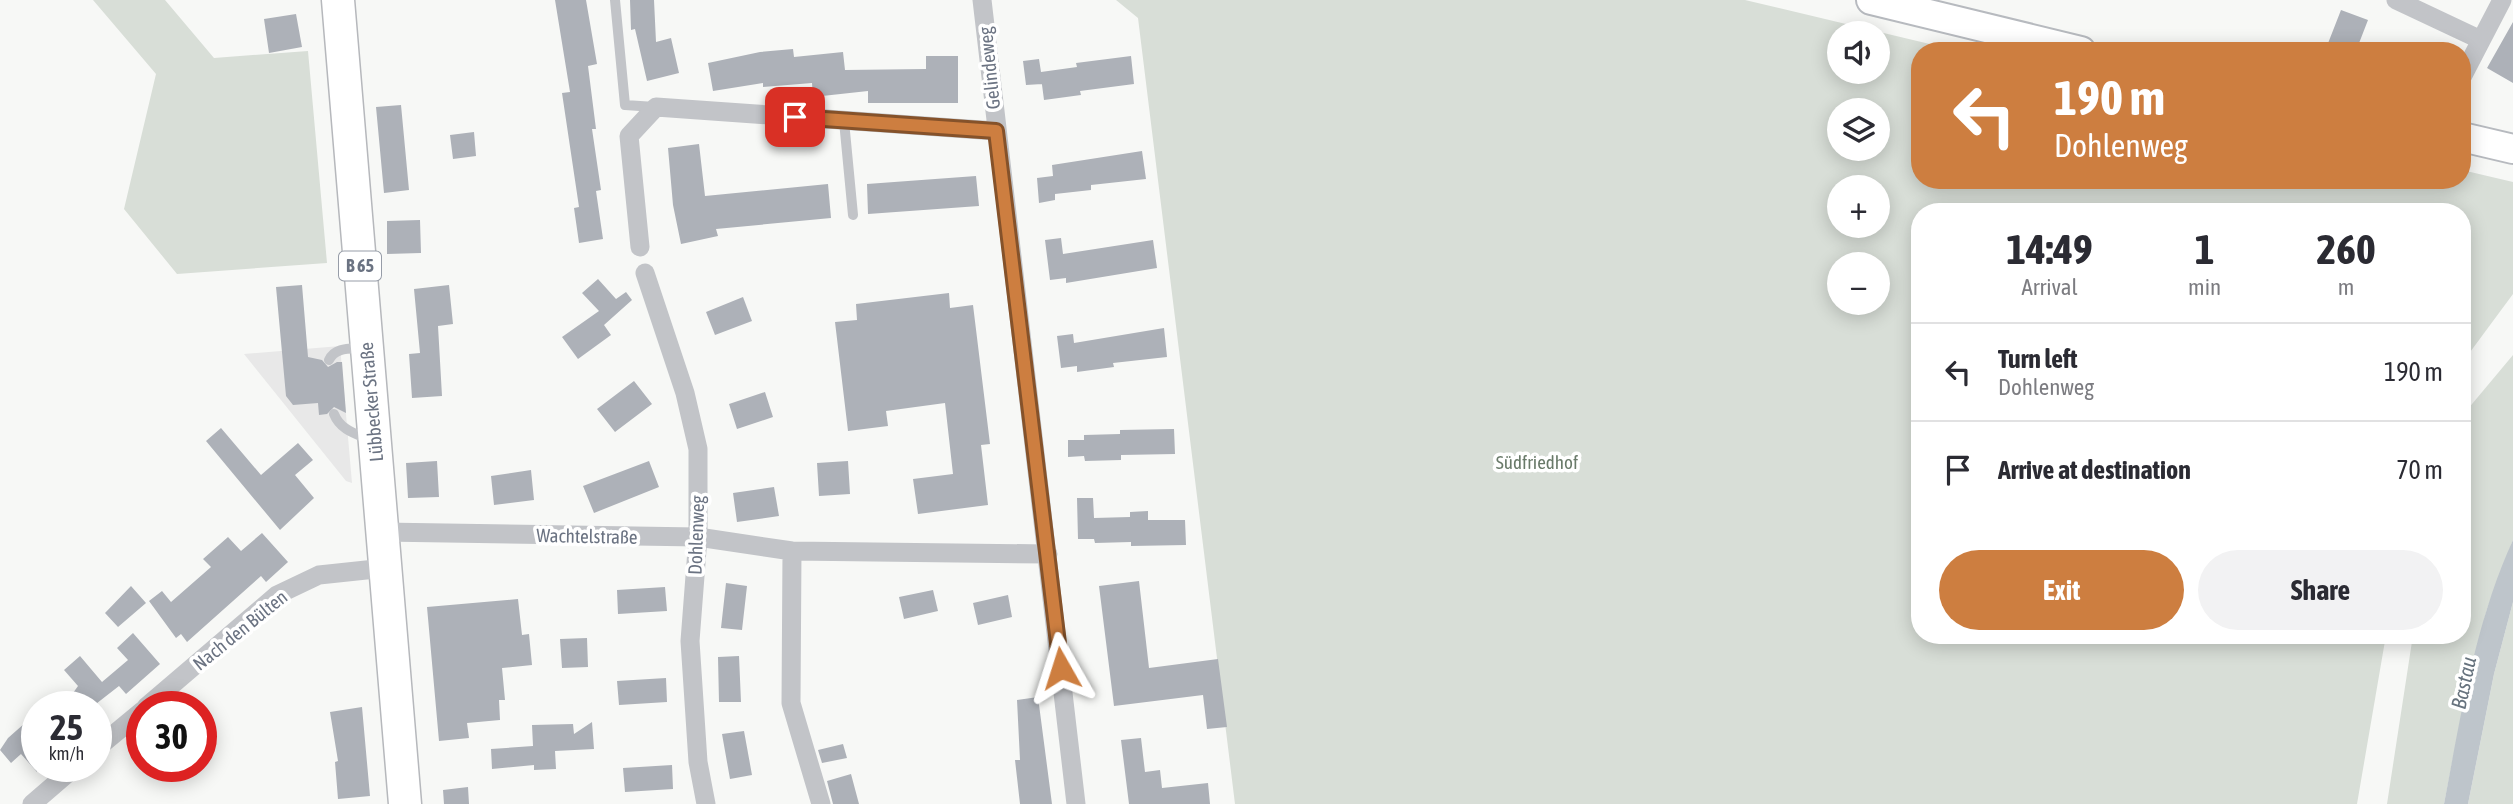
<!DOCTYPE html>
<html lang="en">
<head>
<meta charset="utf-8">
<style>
	:root { --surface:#fff; --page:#f2f2f3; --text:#2b2b33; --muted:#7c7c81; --line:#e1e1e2; --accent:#cd7e40 }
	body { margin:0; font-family:"Asap Condensed",sans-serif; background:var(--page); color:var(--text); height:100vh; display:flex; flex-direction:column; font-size:26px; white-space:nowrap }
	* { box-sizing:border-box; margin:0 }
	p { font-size:23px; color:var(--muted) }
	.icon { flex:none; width:38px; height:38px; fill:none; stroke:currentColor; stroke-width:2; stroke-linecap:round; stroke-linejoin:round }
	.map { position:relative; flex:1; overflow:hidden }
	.sheet { position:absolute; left:1911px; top:203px; width:560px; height:441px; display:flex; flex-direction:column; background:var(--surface); border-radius:28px; box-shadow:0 4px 18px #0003 }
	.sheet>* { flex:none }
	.top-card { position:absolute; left:1911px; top:42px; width:560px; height:147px; border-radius:28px; box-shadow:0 4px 18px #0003; background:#cd7e40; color:#fff; overflow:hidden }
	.fabs { position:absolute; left:1827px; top:21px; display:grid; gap:14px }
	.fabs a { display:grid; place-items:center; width:63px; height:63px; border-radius:50%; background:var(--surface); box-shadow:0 4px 18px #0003; font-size:35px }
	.speed { position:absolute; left:21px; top:691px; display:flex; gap:14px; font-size:35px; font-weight:700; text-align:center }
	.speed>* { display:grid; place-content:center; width:91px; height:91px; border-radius:50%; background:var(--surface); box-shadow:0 4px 18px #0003; line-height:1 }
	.speed small { font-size:18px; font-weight:400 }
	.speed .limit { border:10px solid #d22; background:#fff; color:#111 }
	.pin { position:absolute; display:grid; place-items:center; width:60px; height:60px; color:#fff; margin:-30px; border-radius:14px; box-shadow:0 4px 10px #0006 }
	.me { position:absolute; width:77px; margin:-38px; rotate:354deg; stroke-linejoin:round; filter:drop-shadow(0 0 5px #0008) }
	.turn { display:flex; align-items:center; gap:24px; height:147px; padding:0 28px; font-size:32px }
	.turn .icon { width:91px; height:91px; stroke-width:2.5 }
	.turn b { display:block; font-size:49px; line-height:60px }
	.eta { display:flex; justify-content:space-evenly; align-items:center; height:119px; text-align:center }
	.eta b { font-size:42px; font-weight:700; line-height:49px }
	.cta { display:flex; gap:14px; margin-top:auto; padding:14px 28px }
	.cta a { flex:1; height:80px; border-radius:42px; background:var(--accent); color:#fff; font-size:28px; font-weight:700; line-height:80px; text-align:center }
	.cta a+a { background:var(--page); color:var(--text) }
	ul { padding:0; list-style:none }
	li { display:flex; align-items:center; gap:21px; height:98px; padding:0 28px; border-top:2px solid var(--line) }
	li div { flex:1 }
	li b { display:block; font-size:26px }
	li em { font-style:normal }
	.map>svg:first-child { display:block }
	.built { fill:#e8e8e8 }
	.green { fill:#d8ded7; fill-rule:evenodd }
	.water { fill:#bec5cb }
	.building { fill:#adb1b8 }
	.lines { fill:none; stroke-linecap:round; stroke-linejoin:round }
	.secondary-casing { stroke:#b7babf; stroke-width:32 }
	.primary-casing { stroke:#b6b8bc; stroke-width:35 }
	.lane { stroke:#c2c4c8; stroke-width:10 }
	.street { stroke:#c2c4c8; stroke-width:19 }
	.secondary { stroke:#fff; stroke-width:28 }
	.primary { stroke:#fff; stroke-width:32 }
	.route-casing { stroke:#85522a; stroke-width:18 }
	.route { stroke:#cd7e40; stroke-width:12 }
	.labels { text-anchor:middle; stroke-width:7; stroke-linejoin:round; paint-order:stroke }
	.shield { fill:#fff; stroke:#979da8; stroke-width:2 }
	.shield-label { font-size:18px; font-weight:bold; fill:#6b7382 }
	.street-label { font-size:19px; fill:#6b7382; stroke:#fff }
	.park-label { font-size:19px; fill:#697a69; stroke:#fff }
	.water-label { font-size:21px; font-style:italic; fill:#67737e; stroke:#fff }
</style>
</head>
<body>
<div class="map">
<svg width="2513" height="804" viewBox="0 0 2513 804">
	<rect width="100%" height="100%" fill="#f7f8f6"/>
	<path class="built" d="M340 346 352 483 346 481 244 354Z"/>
	<path class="green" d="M93 0H165L214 58 308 51 327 263 177 274 124 209 156 74Z
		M1116 0H1745L1959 51H1920V180H2462V170L2513 182V294L2462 363V212H1920V635H2386L2357 804H1235L1138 18ZM1839 33H1878V72H1839ZM1839 110H1878V149H1839ZM1839 187H1878V226H1839ZM1839 264H1878V303H1839Z
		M2513 355V540L2487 609 2468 682 2444 804H2387L2413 635H2462V416Z
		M2513 602V804H2468L2494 674Z"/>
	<path class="water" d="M2513 540V602L2494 674 2468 804H2444C2461 715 2475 623 2513 540Z"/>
	<path class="building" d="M555 0H586L597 64 588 66 596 129H592L601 190 596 191 603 239 579 243 574 208 579 207 562 93 570 92Z
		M630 0H654L656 42 671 38 679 73 647 81 635 29 631 30Z
		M2341 10 2368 20 2356 51H2325Z
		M296 14 302 47 269 53 264 19Z
		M2513 22V83L2487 68Z
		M793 49 794 57 843 52 845 70 926 69V56H958V103H868V91L813 97 812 83 763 87V83L713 91 708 63 760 52Z
		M1131 56 1134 84 1080 91 1081 95 1044 100 1041 77 1042 84 1026 85 1023 61 1039 59 1041 72 1077 67 1076 63Z
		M401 105 409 190 384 193 376 107Z
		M474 132 476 156 453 159 450 135Z
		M699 144 705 196 828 184 831 218 716 229 718 236 681 244 673 205 668 148Z
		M1142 151 1146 179 1091 185V190L1055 194V200L1039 203 1037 178 1053 176 1052 165Z
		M976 176 979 206 868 214 867 184Z
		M420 220 421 253 387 254V221Z
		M1061 238 1063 254 1153 240 1157 268 1066 283V278L1050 280 1045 240Z
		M598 279 616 299 626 292 632 300 604 325 611 335 578 359 562 337 599 311 582 293Z
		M302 285 308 357 322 360 328 367 337 362H342L346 413 334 407 327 414 319 415 318 403 293 405 286 396 276 287Z
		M449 285 453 324 438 326 442 396 412 398 409 354 420 353 414 289Z
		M949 293 950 308 973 305 990 444 981 445 988 505 918 514 913 479 953 474 945 403 886 411 888 426 848 431 835 322 857 320 856 304Z
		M743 297 752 321 715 335 706 312Z
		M1164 328 1167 357 1113 363 1114 367 1077 372V366L1061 368 1057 336 1073 334 1074 343Z
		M634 381 652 404 615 432 597 409Z
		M765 392 773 417 737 429 729 404Z
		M221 428 261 475 298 443 313 460 295 475 314 498 280 530 206 441Z
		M1174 429 1175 454 1121 455V460L1085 461 1084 456 1068 457V440H1084V435L1120 434V430Z
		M437 461 439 497 408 498 406 463Z
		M649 461 659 487 594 513 583 486Z
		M848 461 850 494 819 496 817 463Z
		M531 470 534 500 494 505 491 476Z
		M774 487 779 516 737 522 733 493Z
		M1077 498H1093L1094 518 1130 517V512L1148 511V520H1185L1186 545 1131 546V542L1095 543 1094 539H1078Z
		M262 533 288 562 266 582 261 576 187 642 181 634 176 638 149 601 162 591 171 602 211 567 203 559 228 537 241 551Z
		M1139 581 1149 668 1218 659 1227 727 1207 729 1203 695 1114 706 1099 586Z
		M726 583 747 586 742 630 721 628Z
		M131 586 146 603 118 627 105 613Z
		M665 587 667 611 618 614 617 590Z
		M933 590 938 611 904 619 899 597Z
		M1008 595 1012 617 978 625 973 603Z
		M518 599 522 635 529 634 532 665 502 668 505 700H499L500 720 467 723 469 738 439 741 427 607Z
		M133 633 160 664 126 694 119 686 92 707H63L78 686 64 670 80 656 102 682 128 660 117 648Z
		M587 638 588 667 562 668 560 639Z
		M739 656 741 702H719L718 657Z
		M666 678 667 702 619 705 617 681Z
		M1038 697 1052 804H1020L1015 760H1020L1017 700Z
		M362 707 370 796 338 799 335 762 338 761 330 712Z
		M592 722 594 749 555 751 556 769 534 770V765L492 769 491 749 533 746 532 725 573 724 574 734Z
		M25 723 37 737V772L21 754 11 763 0 750 8 738Z
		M744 731 752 775 730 779 722 734Z
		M1141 738 1145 772 1160 770 1162 788 1208 783 1210 804H1129L1121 740Z
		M843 744 847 758 822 763 818 750Z
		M672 765 673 789 625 792 623 768Z
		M851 774 859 804H833L827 781Z
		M468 787 469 804H444L443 790Z"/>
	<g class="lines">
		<defs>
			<path id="secondary" d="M1871 0 2081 51
				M2462 137 2513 149"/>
			<path id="primary" d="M338 0 405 804"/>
		</defs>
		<use href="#secondary" class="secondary-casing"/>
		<use href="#primary" class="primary-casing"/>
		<path class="lane" d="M615 0 625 105 655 107
			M844 121 853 215
			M329 360C335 347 350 349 363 348
			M334 414C340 429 353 433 368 439"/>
		<path class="street" d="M982 0 1076 804
			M2396 0 2481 40
			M2462 77 2502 0
			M640 247 629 136 656 107 996 131
			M645 273 685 393 698 449V537L690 641 698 762 706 804
			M382 532 698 537 792 551 1048 554
			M792 551 791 703 821 804
			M146 707 277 595 319 575 385 568
			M96 749 142 711
			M32 804 76 766"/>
		<use href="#secondary" class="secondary"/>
		<use href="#primary" class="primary"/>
	</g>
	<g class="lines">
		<defs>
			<path id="route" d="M795 117 996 131 1061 668"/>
		</defs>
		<use href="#route" class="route-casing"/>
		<use href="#route" class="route"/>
	</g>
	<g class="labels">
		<rect class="shield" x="339" y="251.5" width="42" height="29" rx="5"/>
		<g class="shield-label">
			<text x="360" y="272">B 65</text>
		</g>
		<g class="street-label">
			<text transform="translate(989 68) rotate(-96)" y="7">Gelindeweg</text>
			<text transform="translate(371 402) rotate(-95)" y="7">Lübbecker Straße</text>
			<text transform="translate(696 535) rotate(-88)" y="7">Dohlenweg</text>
			<text transform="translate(587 536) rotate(1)" y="7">Wachtelstraße</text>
			<text transform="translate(240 630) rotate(-39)" y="7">Nach den Bülten</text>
		</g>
		<g class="park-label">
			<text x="1537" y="469">Südfriedhof</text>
		</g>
		<g class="water-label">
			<text transform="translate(2464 683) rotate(-78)" y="7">Bastau</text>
		</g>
	</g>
</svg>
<div class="fabs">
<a><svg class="icon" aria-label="sound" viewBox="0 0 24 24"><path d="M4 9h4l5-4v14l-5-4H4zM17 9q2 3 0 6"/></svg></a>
<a><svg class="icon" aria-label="layers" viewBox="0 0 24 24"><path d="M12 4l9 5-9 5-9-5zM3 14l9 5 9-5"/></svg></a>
<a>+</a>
<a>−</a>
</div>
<div class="speed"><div>25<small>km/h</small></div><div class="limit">30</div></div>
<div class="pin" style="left:795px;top:117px;background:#d93025"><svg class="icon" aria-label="arrive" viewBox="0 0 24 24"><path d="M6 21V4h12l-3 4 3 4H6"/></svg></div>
<svg class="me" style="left:1061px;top:668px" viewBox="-20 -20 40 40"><path d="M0-17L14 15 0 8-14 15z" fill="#cd7e40" stroke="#fff" stroke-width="4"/></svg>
<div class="top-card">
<div class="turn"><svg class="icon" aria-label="left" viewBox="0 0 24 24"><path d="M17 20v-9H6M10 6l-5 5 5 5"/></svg><div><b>190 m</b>Dohlenweg</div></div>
</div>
<section class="sheet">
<div class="eta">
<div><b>14:49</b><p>Arrival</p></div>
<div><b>1</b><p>min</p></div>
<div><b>260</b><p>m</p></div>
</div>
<ul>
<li><svg class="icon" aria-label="left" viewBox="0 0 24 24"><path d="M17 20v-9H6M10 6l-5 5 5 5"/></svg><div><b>Turn left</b><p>Dohlenweg</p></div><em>190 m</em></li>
<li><svg class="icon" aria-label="arrive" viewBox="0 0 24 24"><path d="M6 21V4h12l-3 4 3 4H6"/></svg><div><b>Arrive at destination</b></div><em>70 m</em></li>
</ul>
<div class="cta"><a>Exit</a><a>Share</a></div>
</section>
</div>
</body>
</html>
